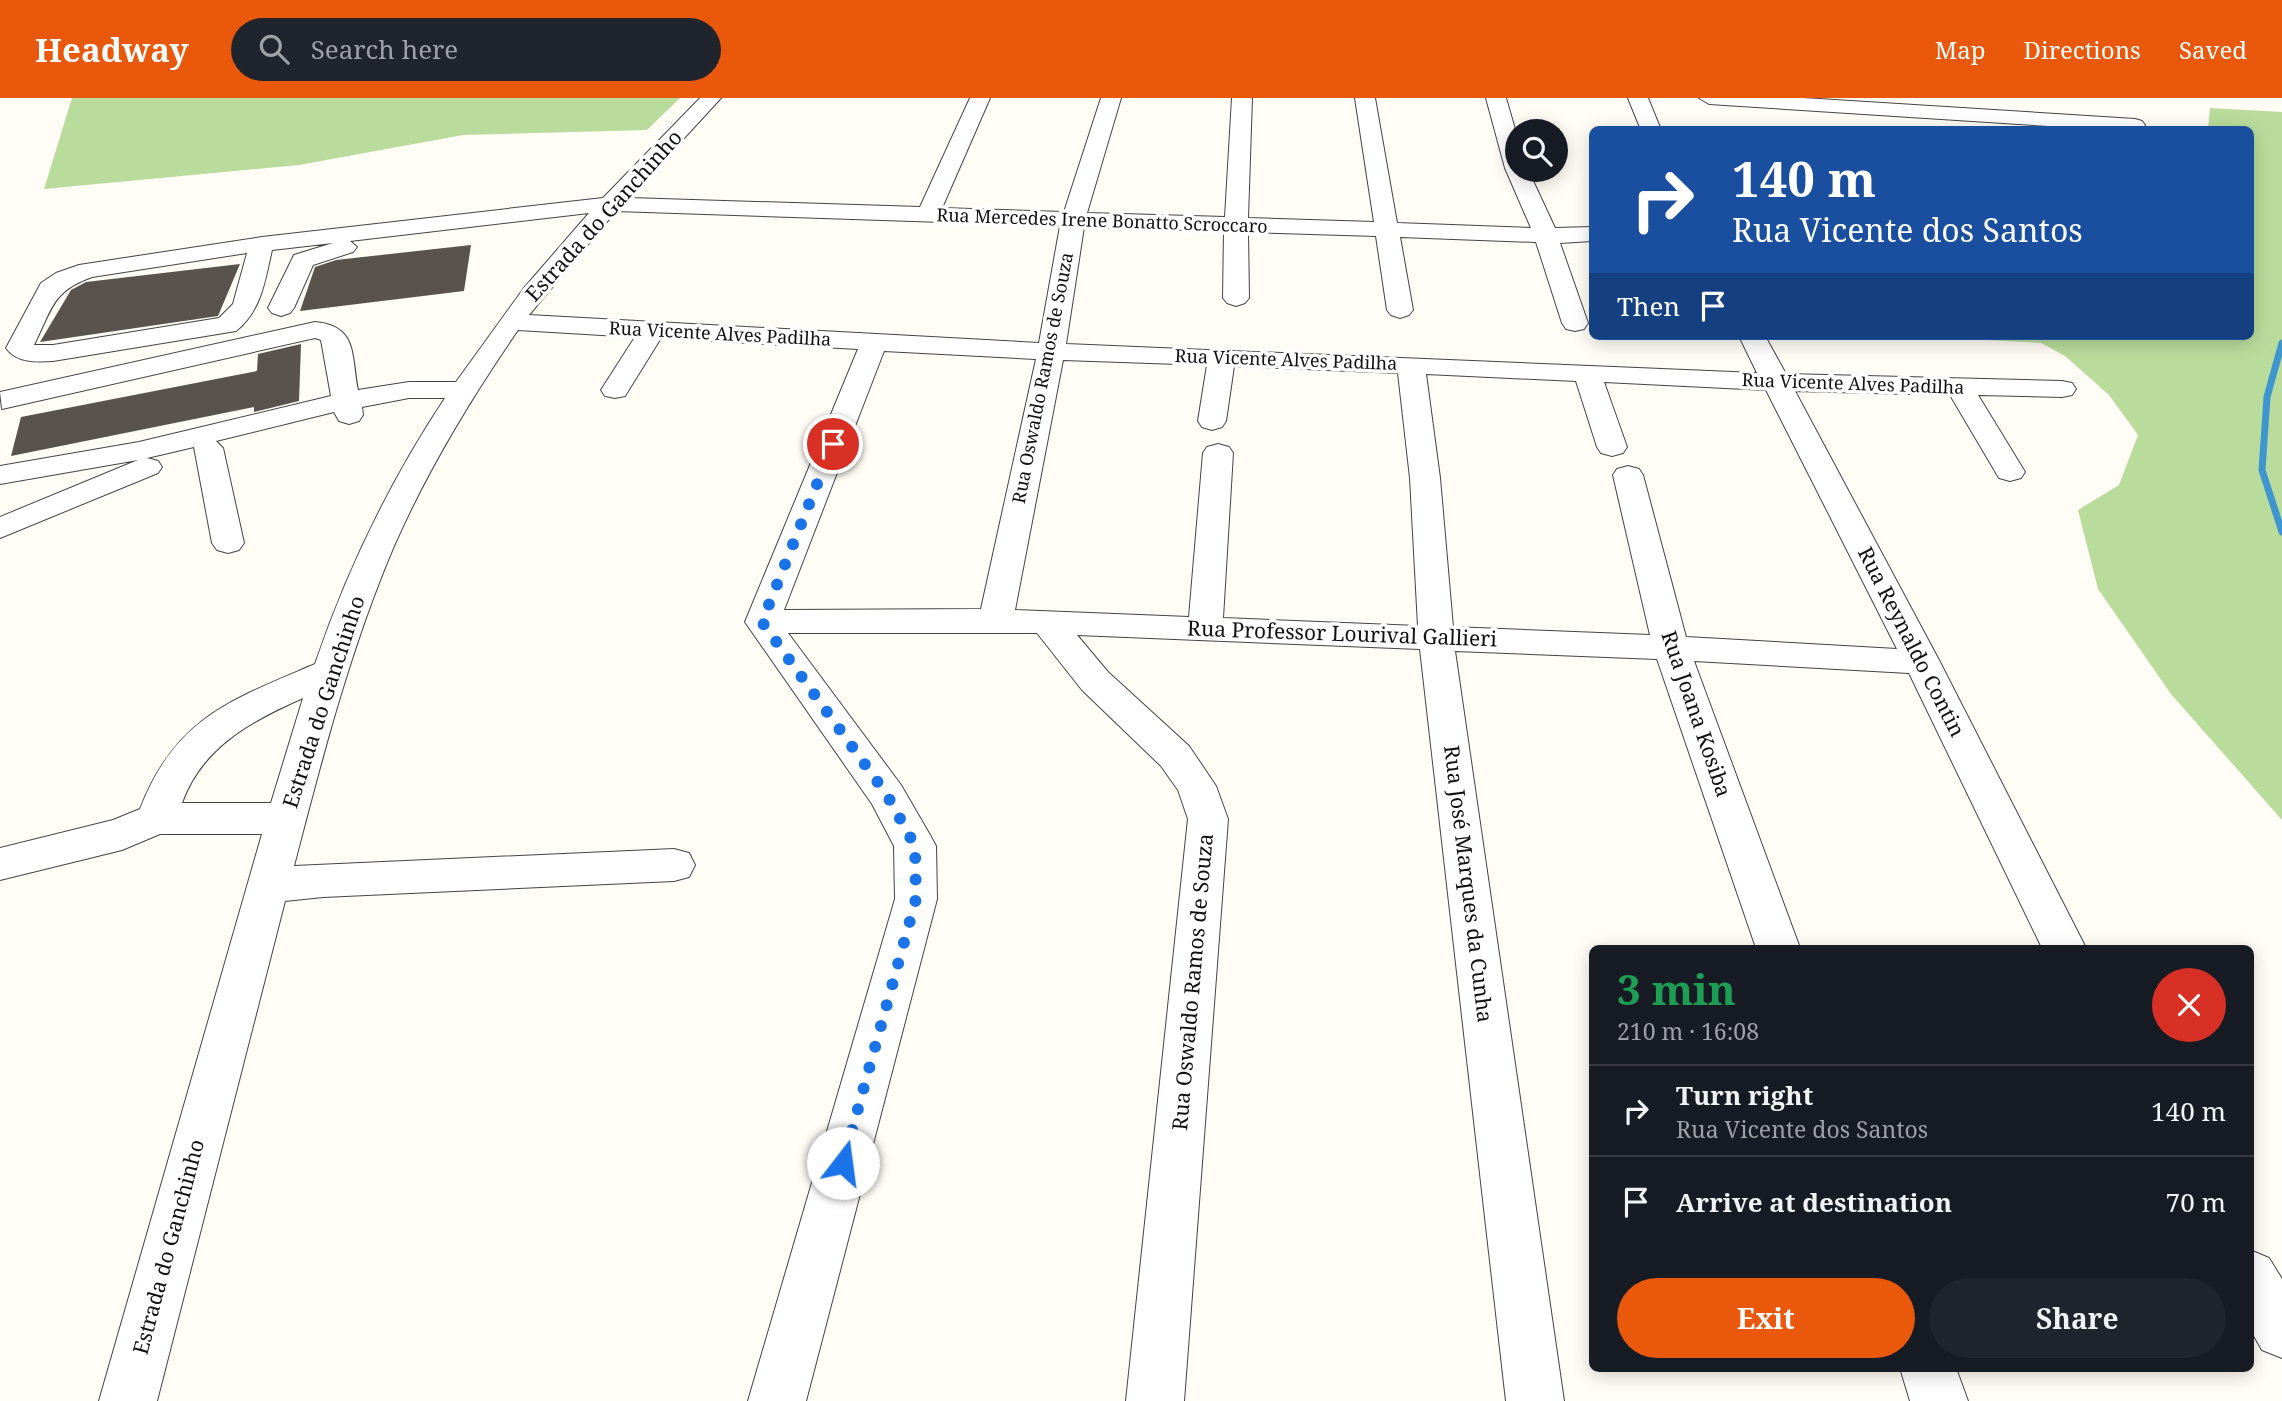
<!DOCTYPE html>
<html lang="en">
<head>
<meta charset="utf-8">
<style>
	:root { --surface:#171b24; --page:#20242c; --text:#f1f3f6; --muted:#9ea1a6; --line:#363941; --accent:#ea580c }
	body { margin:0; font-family:"Noto Serif",serif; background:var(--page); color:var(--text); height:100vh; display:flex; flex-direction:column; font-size:26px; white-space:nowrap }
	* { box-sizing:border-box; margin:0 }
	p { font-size:23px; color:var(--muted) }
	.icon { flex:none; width:38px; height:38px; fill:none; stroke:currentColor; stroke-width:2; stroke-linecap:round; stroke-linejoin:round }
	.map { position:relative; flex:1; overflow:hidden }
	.details { position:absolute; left:1589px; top:847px; width:665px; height:427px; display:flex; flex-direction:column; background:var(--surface); border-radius:10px; box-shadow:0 4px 18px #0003 }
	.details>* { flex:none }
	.guide { position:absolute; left:1589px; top:28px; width:665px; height:214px; border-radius:10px; box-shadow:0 4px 18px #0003; background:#1a4fa0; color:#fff; overflow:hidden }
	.controls { position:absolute; left:1505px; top:21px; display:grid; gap:14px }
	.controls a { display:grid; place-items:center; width:63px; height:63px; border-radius:50%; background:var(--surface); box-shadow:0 4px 18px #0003; font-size:35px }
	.pin { position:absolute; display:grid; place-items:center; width:60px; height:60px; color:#fff; margin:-30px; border:4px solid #fff; border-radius:50%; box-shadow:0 2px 7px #0007 }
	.me { position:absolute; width:77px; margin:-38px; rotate:15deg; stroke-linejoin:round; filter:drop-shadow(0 0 5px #0008) }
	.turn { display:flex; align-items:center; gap:24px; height:147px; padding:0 28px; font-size:32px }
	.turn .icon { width:91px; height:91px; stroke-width:2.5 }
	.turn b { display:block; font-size:49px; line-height:60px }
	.then { display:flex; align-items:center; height:66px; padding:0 28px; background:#0003; gap:14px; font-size:26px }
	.round { display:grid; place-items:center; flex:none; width:74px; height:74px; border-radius:37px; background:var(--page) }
	.overview { display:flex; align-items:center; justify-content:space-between; height:119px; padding:0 28px }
	h1 { font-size:42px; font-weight:700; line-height:52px; color:#1e9e55 }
	.primary-button { display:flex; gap:14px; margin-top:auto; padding:14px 28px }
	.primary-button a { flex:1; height:80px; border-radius:42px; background:var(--accent); color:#fff; font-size:28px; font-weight:700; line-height:80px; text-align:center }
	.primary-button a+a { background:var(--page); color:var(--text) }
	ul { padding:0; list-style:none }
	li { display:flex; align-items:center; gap:21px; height:91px; padding:0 28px; border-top:2px solid var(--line) }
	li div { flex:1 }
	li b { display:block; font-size:26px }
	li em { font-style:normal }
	header { display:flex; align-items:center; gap:42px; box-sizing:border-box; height:98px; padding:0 35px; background:var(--accent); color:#fff }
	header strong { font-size:33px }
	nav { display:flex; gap:38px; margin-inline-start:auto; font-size:24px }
	.search { width:490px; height:63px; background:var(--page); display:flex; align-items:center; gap:18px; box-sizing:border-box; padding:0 24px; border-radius:38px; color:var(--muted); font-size:26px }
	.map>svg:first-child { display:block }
	.forest { fill:#b9dc9c }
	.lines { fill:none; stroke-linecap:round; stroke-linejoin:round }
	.stream { stroke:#3f96cf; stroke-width:7 }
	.building { fill:#5a524d }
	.minor-casing { stroke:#444; stroke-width:2 }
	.minor { fill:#fff; fill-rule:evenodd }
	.route { stroke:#1a73e8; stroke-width:12; stroke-dasharray:0 21.6 }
	.labels { text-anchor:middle; stroke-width:7; stroke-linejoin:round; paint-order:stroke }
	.far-street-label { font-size:18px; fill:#111; stroke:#fff }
	.street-label { font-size:21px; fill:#111; stroke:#fff }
</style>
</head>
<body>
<header>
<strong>Headway</strong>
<div class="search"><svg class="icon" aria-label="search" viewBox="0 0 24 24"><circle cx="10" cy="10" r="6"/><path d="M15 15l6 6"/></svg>Search here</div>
<nav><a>Map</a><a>Directions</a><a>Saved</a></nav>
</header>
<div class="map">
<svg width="2282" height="1303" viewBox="0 0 2282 1303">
	<rect width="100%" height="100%" fill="#fffdf5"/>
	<path class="forest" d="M72 0H680L647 32 463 37 299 67 44 91Z
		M2210 10 2282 14V722L2171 596 2098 491 2078 412 2119 387 2138 337 2109 297 2065 258 2041 245 1912 238H2250V32L2208 31Z"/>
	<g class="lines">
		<path class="stream" d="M2282 245 2267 299 2262 372 2282 434"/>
	</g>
	<path class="building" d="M471 147 464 193 300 213 315 169 336 162Z
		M240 166 218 218 40 244 71 192 86 184Z
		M301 246 299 303 254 314V309L11 358 21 319 257 273 258 256Z"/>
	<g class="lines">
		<defs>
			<path id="minor" d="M700 0H721L629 100 920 109 970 0H990L942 110 1064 114 1101 0H1121L1087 115 1225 119 1232 0H1252L1248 120 1374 124 1355 0H1375L1397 125 1531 130 1505 70 1486 0H1506L1517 38V72H1528L1555 130 1592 129V143L1560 145 1588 225 1584 231 1575 233 1566 231 1562 225 1536 144 1400 139 1413 212 1409 217 1400 220 1391 217 1387 212 1376 138 1248 134 1249 200 1245 205 1236 208 1227 205 1223 200 1224 133 1084 129 1066 246 1757 275 1740 240 1765 238 1786 276 2062 283 2072 285 2076 291 2072 297 2062 299 1978 297 2025 374 2021 380 2010 383 1999 380 1950 297 1795 293 1940 564 2086 850H2042L1909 575 1694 563 1800 850H1756L1657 561 1455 553 1564 1303H1506L1420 551 1077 537 1108 574 1189 648 1216 688 1228 721 1184 1303H1126L1188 721 1178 692 1161 668 1082 592 1037 535H788L901 687 930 737 936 748 937 801 806 1303H748L895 801 894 748 872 706 745 524 858 251 661 240 625 298 615 300 605 298 601 292 635 239 518 232C471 300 428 371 394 448 350 551 322 660 294 768L674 751 689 755 695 767 689 779 674 783 323 799 285 803 157 1303H99L262 736H160L122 752 0 782V750L113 722 140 711C175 620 231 602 315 566 347 472 390 383 445 300H409L362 309 363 317 359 323 349 326 339 323 334 314 216 343 223 350 244 445 239 452 228 455 217 452 212 445 194 349 147 360 158 363 162 369 158 375 0 440V419L138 362 0 386V368L139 344 331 298 321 242 315 240 2 311 0 294 315 224C358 228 351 257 358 292L409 284H456L524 190 589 115 350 143 357 149 353 154 313 167 294 210 290 215 281 218 272 215 268 210 294 157 333 145 272 152C265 182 262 212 236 233L53 263C37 264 16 265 6 250L41 185 56 175 79 167 262 139 603 100ZM616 113 1060 128 1039 245 529 217ZM247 155 233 206 219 220 53 247H34C52 211 52 193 92 179ZM884 253 1036 261 981 511 784 512ZM1063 262 1207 267 1198 323 1202 329 1212 332 1222 329 1226 323 1234 268 1398 275 1410 380 1418 528 1223 520 1233 355 1229 349 1218 346 1207 349 1203 355 1189 519 1015 512ZM1426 276 1576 283 1597 349 1601 355 1612 358 1623 355 1627 349 1604 284 1766 292 1897 551 1686 539 1643 377 1639 371 1628 368 1617 371 1613 377 1650 537 1453 529 1440 380ZM303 600 271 705H182C202 649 251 623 303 600Z
				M1628 0H1648L1661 32H1641Z
				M1699 0H1803L2135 21 2142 23 2145 27 2142 32H2110L1709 6Z
				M2250 1152 2269 1160 2282 1181V1260L2262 1252 2250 1231Z
				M1900 1270H1956L1968 1303H1910Z"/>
		</defs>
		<use href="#minor" class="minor-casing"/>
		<use href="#minor" class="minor"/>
	</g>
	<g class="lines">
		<path class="route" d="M833 346 762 524 887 697 915 748 916 801 843 1065"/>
	</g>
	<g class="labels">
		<g class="far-street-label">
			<text transform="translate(1102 123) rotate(2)" y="6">Rua Mercedes Irene Bonatto Scroccaro</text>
			<text transform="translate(720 236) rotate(3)" y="6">Rua Vicente Alves Padilha</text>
			<text transform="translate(1286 262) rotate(2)" y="6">Rua Vicente Alves Padilha</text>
			<text transform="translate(1043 280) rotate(-79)" y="6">Rua Oswaldo Ramos de Souza</text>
			<text transform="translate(1853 286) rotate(2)" y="6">Rua Vicente Alves Padilha</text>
		</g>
		<g class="street-label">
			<text transform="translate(604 118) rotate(-48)" y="7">Estrada do Ganchinho</text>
			<text transform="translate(1342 536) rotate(2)" y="7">Rua Professor Lourival Gallieri</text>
			<text transform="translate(1911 544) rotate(63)" y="7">Rua Reynaldo Contin</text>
			<text transform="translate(324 604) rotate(-72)" y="7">Estrada do Ganchinho</text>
			<text transform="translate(1696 616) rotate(71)" y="7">Rua Joana Kosiba</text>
			<text transform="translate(1468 786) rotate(83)" y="7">Rua José Marques da Cunha</text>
			<text transform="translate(1193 884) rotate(-85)" y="7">Rua Oswaldo Ramos de Souza</text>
			<text transform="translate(169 1149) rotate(-75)" y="7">Estrada do Ganchinho</text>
		</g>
	</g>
</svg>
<div class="controls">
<a><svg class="icon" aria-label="search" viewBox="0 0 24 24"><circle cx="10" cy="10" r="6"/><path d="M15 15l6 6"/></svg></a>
</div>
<div class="pin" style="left:833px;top:346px;background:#d93025"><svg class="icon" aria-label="arrive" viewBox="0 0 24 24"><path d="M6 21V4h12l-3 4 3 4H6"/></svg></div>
<svg class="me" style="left:843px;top:1065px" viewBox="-20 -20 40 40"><circle r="19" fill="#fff"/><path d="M0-13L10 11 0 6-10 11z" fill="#1a73e8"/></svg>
<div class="guide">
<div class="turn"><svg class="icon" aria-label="right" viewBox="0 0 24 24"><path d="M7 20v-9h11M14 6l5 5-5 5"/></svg><div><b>140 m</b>Rua Vicente dos Santos</div></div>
<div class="then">Then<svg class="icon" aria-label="arrive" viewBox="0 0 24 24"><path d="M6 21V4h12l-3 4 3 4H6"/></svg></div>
</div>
<section class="details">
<div class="overview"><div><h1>3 min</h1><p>210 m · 16:08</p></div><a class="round" style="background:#d93025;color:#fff"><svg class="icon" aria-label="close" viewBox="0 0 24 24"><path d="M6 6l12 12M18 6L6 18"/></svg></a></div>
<ul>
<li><svg class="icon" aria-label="right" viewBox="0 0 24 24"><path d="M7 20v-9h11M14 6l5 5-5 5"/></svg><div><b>Turn right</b><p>Rua Vicente dos Santos</p></div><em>140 m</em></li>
<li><svg class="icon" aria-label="arrive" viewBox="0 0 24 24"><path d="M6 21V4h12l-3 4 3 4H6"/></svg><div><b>Arrive at destination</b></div><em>70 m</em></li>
</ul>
<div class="primary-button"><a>Exit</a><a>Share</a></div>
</section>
</div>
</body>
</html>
